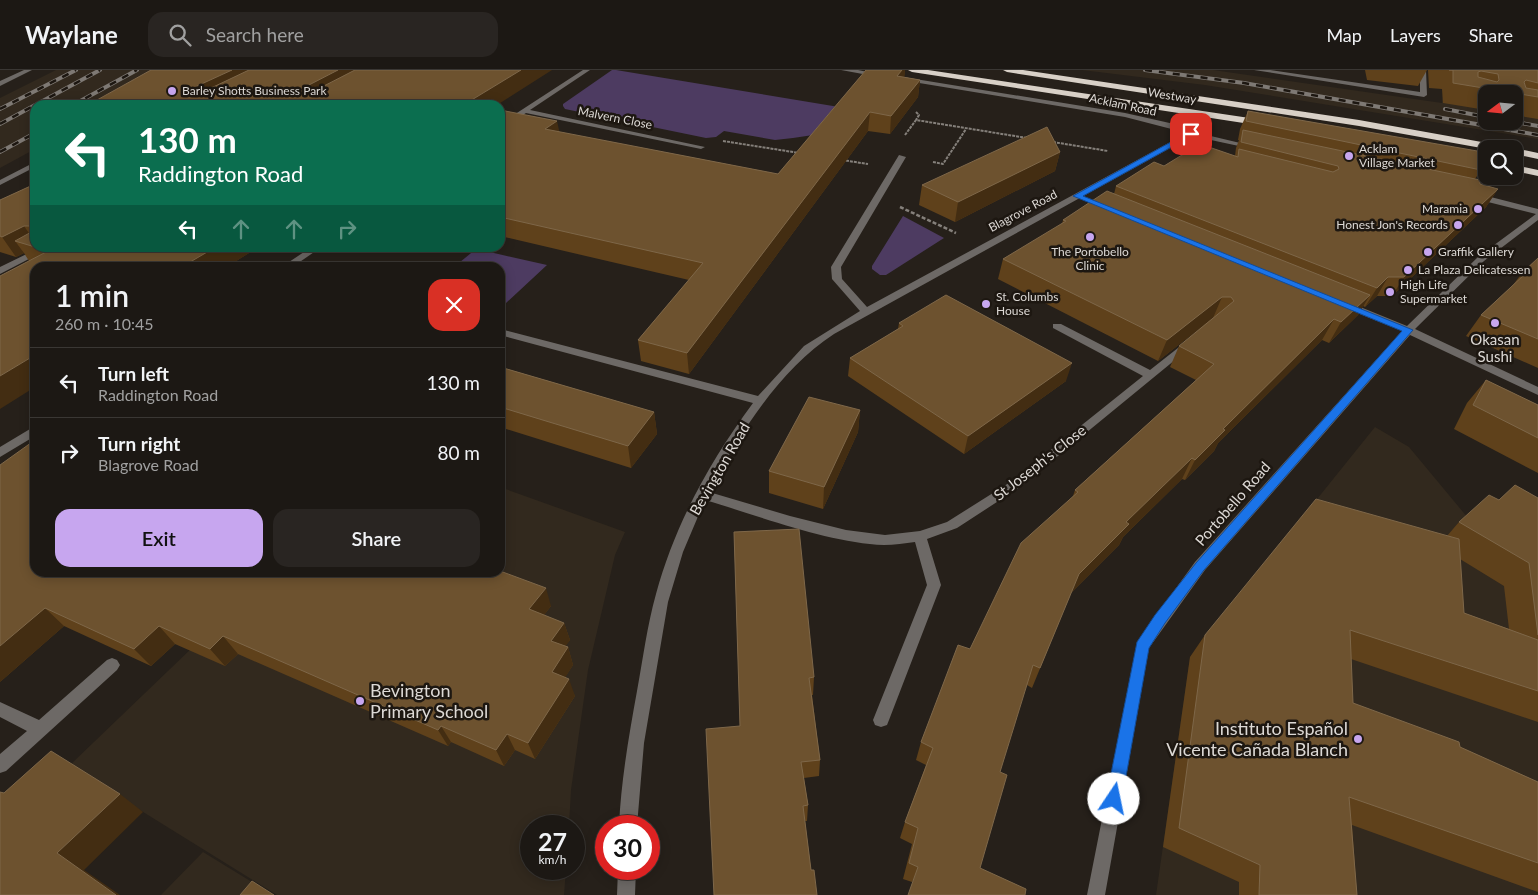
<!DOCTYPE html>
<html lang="en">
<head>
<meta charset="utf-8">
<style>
	:root { --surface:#1c1814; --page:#292522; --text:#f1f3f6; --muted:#a0a0a0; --line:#3a3734; --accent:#c7a6ef }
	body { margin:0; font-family:Lato,sans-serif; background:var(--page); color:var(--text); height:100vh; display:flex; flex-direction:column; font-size:19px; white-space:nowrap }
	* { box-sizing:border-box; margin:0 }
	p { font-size:16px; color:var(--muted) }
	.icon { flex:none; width:28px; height:28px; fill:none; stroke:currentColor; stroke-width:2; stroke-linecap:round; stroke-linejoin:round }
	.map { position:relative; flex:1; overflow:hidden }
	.sheet { position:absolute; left:30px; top:192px; width:475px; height:315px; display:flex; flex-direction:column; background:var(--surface); border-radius:15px; box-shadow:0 2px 12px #0003,0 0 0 1px var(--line) }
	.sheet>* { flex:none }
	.guide { position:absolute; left:30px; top:30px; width:475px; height:152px; border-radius:15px; box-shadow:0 2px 12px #0003,0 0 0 1px var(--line); background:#0b6e4f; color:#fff; overflow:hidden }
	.needle { width:32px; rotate:254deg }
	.buttons { position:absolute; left:1478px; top:15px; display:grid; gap:10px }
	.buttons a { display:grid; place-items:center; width:45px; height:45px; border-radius:10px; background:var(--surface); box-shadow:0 2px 12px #0003,0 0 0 1px var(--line); font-size:25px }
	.speed { position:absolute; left:520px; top:745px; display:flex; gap:10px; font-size:25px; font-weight:700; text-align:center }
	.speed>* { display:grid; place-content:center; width:65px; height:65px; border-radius:50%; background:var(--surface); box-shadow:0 2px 12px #0003,0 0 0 1px var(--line); line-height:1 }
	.speed small { font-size:12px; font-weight:400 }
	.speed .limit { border:8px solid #d22; background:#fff; color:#111 }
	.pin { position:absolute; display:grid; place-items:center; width:42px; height:42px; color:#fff; margin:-21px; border-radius:10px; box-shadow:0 2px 8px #0006 }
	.me { position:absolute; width:55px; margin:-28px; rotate:11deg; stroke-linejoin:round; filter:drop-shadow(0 0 4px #0008) }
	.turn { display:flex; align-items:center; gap:18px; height:105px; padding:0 25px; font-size:22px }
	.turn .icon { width:65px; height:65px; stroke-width:2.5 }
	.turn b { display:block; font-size:35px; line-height:42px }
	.lanes { display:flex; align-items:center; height:48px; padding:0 25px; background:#0003; justify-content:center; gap:25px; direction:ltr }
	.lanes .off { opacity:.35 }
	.round { display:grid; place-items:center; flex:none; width:52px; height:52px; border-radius:15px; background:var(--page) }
	.overview { display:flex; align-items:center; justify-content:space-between; height:85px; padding:0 25px }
	h1 { font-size:30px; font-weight:600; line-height:38px }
	.button { display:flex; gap:10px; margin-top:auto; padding:10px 25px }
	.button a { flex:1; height:58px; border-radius:15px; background:var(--accent); color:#111; font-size:20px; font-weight:600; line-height:58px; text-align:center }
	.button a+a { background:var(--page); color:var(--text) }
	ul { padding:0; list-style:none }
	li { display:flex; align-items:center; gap:15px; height:70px; padding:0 25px; border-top:1px solid var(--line) }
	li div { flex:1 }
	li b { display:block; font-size:19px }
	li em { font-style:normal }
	header { display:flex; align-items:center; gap:30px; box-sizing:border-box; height:70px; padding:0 25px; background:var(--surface); border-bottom:1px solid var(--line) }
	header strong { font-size:24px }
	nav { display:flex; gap:28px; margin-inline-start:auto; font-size:18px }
	.search { width:350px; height:45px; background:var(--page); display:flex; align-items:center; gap:12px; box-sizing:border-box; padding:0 18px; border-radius:15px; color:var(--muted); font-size:19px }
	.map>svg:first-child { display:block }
	.built { fill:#32291e; fill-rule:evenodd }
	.green { fill:#4d3b61 }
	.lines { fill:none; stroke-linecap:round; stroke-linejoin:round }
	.path-far1 { stroke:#85807b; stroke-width:2; stroke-dasharray:3 1; stroke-linecap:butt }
	.path { stroke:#85807b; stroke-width:2.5; stroke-dasharray:4 2; stroke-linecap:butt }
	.minor { fill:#6d6966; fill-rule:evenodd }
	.highway { fill:#d8d0c7; fill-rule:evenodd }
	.rail-casing { stroke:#7e7974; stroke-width:4 }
	.rail { stroke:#1d1711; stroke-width:2.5; stroke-dasharray:7; stroke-linecap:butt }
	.wall { fill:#5f411b; fill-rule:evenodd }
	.shaded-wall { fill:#432d12 }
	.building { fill:#6d522f; stroke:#7e6749; fill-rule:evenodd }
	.route { fill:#1a73e8; stroke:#114b97 }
	.poi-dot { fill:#c7a6ef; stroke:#1d1711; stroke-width:2 }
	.labels { text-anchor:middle; stroke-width:5; stroke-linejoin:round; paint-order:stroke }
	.far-poi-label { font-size:12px; fill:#ddd9d5; stroke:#1d1711; text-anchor:start }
	.far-street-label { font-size:12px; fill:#ddd9d5; stroke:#1d1711 }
	.poi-label { font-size:15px; fill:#ddd9d5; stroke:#1d1711 }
	.street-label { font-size:15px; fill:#ddd9d5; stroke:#1d1711 }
	.near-poi-label { font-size:18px; fill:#ddd9d5; stroke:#1d1711; text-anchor:start }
</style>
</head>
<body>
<header>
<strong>Waylane</strong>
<div class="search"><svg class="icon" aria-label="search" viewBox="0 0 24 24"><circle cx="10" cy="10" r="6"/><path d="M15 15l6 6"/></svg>Search here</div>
<nav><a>Map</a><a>Layers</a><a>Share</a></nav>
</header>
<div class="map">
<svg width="1538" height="825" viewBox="0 0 1538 825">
	<rect width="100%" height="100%" fill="#26201a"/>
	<path class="built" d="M56 0H172L112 35H35V79L0 98V28Z
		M1082 0H1213L1442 33 1444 7 1538 23V69L1205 15ZM1486 24H1514V51H1486Z
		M1375 357 1409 377 1468 448 1538 465V825H1156L1190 587Z
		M500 417 625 462 615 485 588 600 571 720 569 756H531V799H566L564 825H277L69 696 270 503 500 502Z
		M203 782 273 825H161Z"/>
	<path class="green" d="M612 0H616L845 38 813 65 793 68 775 70 724 61 716 67 706 68 565 39 563 36V34Z
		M903 146 944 168 886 205H880L872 199V196Z
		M476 179 547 195 506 233 500 232V198L454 197Z"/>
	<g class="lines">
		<path class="path-far1" d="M916 42 919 45 916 50
			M905 65 916 50 1027 68
			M723 71 799 83
			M1053 72 1108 81
			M842 90 868 94
			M933 92 943 94 966 59"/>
		<path class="path" d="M900 137 956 163"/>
		<path class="minor" d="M24 0H32L0 16V11Z
			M583 0H590L530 40 705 77 701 79 526 43 500 59V54Z
			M841 0H858L882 5 879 7Z
			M1254 0H1270L1420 22V0H1426L1427 25 1424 27Z
			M903 7 1125 43 1192 58 1194 62 1257 77 1253 79 1192 66 834 264C780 299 738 365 709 422L790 446 846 460 885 465 920 461 947 452 1012 411 1143 306 1053 258V254H1061L1150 300 1183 274H1191L1192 276 1020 417 957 458 927 469 941 515 889 650 887 655 881 657 875 655 873 650 927 515 915 472C905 473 894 475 884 475 829 473 759 446 705 430L683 482 668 532 644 673 637 756H619C621 711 629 665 637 621 643 589 647 556 656 524 675 454 710 391 753 333L500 265V259L758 326 804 276 860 241 832 209 831 197 899 85 906 87 841 197 842 209 867 237 1187 63 1125 47 901 10V8Z
			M35 92V97L0 115V110Z
			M1475 123 1538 139V150L1484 191 1415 259 1538 317V325L1410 265 1205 500 1149 578 1105 825H1087L1137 572 1195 492 1402 261 1340 236V232H1348L1407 256 1478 187 1536 144 1472 128 1471 126Z
			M39 178H50L0 204V197Z
			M310 178H320L291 198H280Z
			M35 356V366L0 387V377Z
			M112 588 117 590 120 595 117 600 6 701 0 703V684L27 661 0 647V632L39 650 107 590Z
			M618 799H636L635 825H617Z"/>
		<path class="highway" d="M908 0H928L1263 50 1267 53 1263 56 912 2Z
			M1003 0H1023L1359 50 1504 76 1508 79H1487L1359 56 1007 2Z
			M1514 78 1538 83V89L1514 84V79H1512Z
			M1514 95 1538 100V106L1514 101Z"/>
		<defs>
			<path id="rail" d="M1145 0 1244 13 1538 65
				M73 35 137 0
				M0 39 76 0
				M1445 39 1486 47
				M1510 51 1538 56
				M0 54 100 0
				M0 82 35 63"/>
		</defs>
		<use href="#rail" class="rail-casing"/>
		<use href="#rail" class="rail"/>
	</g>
	<path class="wall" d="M866 0H905L904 7 920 10 918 27 890 64 868 61 689 304 641 291 638 270 689 210 500 166V40L559 62 778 104Z
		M1365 0H1427L1418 16 1367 10Z
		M1428 0H1538V49L1514 45V24H1486V40L1443 33 1442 19 1429 18Z
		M1248 41 1481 100 1475 109 1480 114 1498 119 1486 137 1392 226H1377L1365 237 1363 236 1358 245 1329 273 1322 270 1218 373 1214 381 1185 410 1182 409 1123 467 1119 475 1071 523 1032 618 1027 615 912 812 903 809 912 774 900 768 905 752 926 695 916 690 921 672 970 579 1073 426 1075 420 1196 310 1170 297 1179 276 1214 247 1213 248 1158 291 998 209 1003 189 1062 154 1063 150 1114 124 1116 116 1164 96 1235 86 1236 78 1239 70H1238L1240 59Z
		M1060 82 1055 101 955 152 919 135 922 115Z
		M35 114V178H257L225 198 29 191 24 183 16 187 0 182V130Z
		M1538 188V298L1466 266 1481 245 1513 215 1522 203Z
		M899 253 1066 311 964 384 848 306 850 288 898 259Z
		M500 297 654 342 657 364 631 398 500 357Z
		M1486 310 1538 335V403L1454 359 1467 333Z
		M860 340 858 362 823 439 769 423V401Z
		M1538 428V652L1351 589 1353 633 1460 677 1538 712V822L1352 755 1357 825H1239V812L1163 777 1190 587 1205 565 1447 466 1459 452 1499 430ZM1460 489 1504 516 1509 559 1464 543Z
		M734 462 814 607 813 625H812L820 690 819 706 804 708 808 735 807 751H805L811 800 817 825 740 656Z
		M35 502 551 536 544 545 564 553 570 570 565 576 568 577 573 595 565 607 575 626 535 689 515 680 504 696 451 672 448 676 238 584 225 596 175 574 151 596 64 556 0 612Z"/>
	<path class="shaded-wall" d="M232 0H276L205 33 196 18 197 16Z
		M338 0H377L314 35 307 19V16Z
		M521 0H552L497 35H466L465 34Z
		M902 0H905L904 12 897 6Z
		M920 10 918 27 890 64 891 46Z
		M870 42 868 61 689 304 687 283Z
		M557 51 561 69 545 59Z
		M1060 82 1055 101 955 152 958 132Z
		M1498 119 1486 137 1392 226 1404 207Z
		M24 156 35 172 15 171 24 183 16 187 2 167Z
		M214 178H257L225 198H180Z
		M1388 207 1377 226 1365 237 1377 218Z
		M1370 225 1358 245 1329 273 1341 252Z
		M1222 227 1213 248 1158 291 1167 270Z
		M1334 249 1322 270 1218 373 1214 381 1185 410 1195 390 1223 359Z
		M35 285V317L0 339V306Z
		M1072 293 1066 311 964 384 968 366Z
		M860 340 858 362 823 439 824 417Z
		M654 342 657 364 631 398 628 376Z
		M1192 388 1182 409 1123 467 1119 475 1070 524 1079 504 1126 452Z
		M546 518 551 536 535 557 529 539Z
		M45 538 64 556 0 612V576Z
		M564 553 570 570 557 588 551 571Z
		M159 556 175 574 151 596 134 579Z
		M223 566 238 584 225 596 210 579Z
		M568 577 573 595 558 619 552 602Z
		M569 609 575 626 535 689 528 673Z
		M441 656 451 672 448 676 438 660Z
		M507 664 515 680 504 696 496 680Z
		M120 724 143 742 84 800 120 825H116L57 783Z"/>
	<path class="building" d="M151 0H232L197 16 196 18 209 19 249 0H338L307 16V19H318L355 0H521L465 34 471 35H88Z
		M866 0H902L897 6 920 10 891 46 870 42 687 283 638 270 703 193 500 147V40L557 51 545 59 778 104Z
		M1449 0H1538V13L1526 10 1524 12 1526 18 1538 20V27L1453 13V0ZM1481 1 1498 4 1499 10 1497 12 1478 7V2Z
		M1248 41 1483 82 1481 100 1246 51Z
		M1047 57 1060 82 958 132 922 115Z
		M1243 60 1480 110V114L1498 119 1404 207H1388L1377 218 1116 116 1154 92 1164 96 1200 74 1238 87 1239 79 1333 102 1339 99 1338 96 1241 72Z
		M35 114V156H24L2 167 0 166V130Z
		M1107 121 1370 225 1341 252 1334 249 1223 359 1225 360 1195 390 1192 388 1126 452 1129 454 1079 504 1040 598 1033 595 1000 702 1007 705 980 798 1026 819 1025 825H908L918 797 909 793 918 758 905 752 933 678 921 672 958 575 970 579 1021 473 1078 422 1075 420 1214 294 1179 276 1234 231 1231 227H1222L1167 270 1003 189 1066 151 1063 150Z
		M35 160V177L15 171Z
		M37 178H214L180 198H35V285L0 306V206L48 181Z
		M1538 188V269L1481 245 1525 204 1522 203Z
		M946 225 1072 293 968 366 850 288 903 256 899 253Z
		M500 297 654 342 628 376 500 337Z
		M1486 310 1538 335V368L1473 335Z
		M809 327 860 340 824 417 769 401Z
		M35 370V502H500V501L546 518 529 539 564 553 551 571 568 577 552 602 569 609 528 673 507 664 496 680 441 656 438 660 223 566 210 579 159 556 134 579 45 538 0 576V395Z
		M1515 415 1538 428V565L1529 493 1459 452 1489 425 1499 430Z
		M1316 429 1459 469 1464 543 1538 570V621L1350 560 1353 633 1459 672 1460 677 1538 712V793L1349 727 1357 825H1259L1260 795 1179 758 1205 565Z
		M799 459 814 607 809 608 820 690 801 692 808 735 803 736 811 800H814L817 825H714L706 659 740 656 734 462Z
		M51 681 120 724 57 783 116 825H0V722L4 723Z
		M252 811 274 825H240Z"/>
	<path class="route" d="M1189 62 1195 64 1083 126 1413 260 1204 500 1165 553 1149 578 1122 729 1119 735 1114 737 1108 735 1106 729 1137 572 1155 545 1196 493 1402 261 1073 126Z"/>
	<g class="poi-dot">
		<circle cx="172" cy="21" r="5"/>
		<circle cx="1349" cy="86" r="5"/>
		<circle cx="1478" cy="139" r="5"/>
		<circle cx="1458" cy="155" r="5"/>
		<circle cx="1090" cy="167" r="5"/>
		<circle cx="1428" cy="182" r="5"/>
		<circle cx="1408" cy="200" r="5"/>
		<circle cx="1390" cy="222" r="5"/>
		<circle cx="986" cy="234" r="5"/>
		<circle cx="1495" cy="253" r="5"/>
		<circle cx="360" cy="631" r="5"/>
		<circle cx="1358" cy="669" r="5"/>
	</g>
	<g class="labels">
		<g class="far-poi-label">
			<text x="182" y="25">Barley Shotts Business Park</text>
			<text x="1359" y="83">Acklam<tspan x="1359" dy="14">Village Market</tspan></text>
			<text x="1468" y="143" text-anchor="end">Maramia</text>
			<text x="1448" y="159" text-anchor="end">Honest Jon's Records</text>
			<text x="1090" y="186" text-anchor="middle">The Portobello<tspan x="1090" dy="14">Clinic</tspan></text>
			<text x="1438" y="186">Graffik Gallery</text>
			<text x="1418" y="204">La Plaza Delicatessen</text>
			<text x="1400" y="219">High Life<tspan x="1400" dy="14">Supermarket</tspan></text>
			<text x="996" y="231">St. Columbs<tspan x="996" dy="14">House</tspan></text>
		</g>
		<g class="far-street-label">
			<text transform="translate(1172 26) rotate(9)" y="4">Westway</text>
			<text transform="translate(1123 35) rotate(12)" y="4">Acklam Road</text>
			<text transform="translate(615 48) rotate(11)" y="4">Malvern Close</text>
			<text transform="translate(1023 141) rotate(-28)" y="4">Blagrove Road</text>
		</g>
		<g class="poi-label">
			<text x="1495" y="275">Okasan<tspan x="1495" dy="17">Sushi</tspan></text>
		</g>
		<g class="street-label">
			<text transform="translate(1040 393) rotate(-38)" y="5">St Joseph's Close</text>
			<text transform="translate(720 399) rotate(-60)" y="5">Bevington Road</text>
			<text transform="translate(1233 434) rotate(-49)" y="5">Portobello Road</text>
		</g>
		<g class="near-poi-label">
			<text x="370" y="627">Bevington<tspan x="370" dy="21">Primary School</tspan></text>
			<text x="1348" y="665" text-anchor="end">Instituto Español<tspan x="1348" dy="21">Vicente Cañada Blanch</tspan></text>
		</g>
	</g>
</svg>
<div class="buttons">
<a><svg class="needle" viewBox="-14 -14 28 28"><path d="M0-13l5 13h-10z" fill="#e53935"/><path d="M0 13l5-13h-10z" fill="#a0a0a0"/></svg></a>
<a><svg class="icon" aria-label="search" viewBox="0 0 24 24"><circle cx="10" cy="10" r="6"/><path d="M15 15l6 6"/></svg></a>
</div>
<div class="speed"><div>27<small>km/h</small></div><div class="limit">30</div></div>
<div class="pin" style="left:1191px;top:64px;background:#d93025"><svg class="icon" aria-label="arrive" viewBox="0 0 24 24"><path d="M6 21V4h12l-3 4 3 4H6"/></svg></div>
<svg class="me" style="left:1114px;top:729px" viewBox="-20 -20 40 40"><circle r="19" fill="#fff"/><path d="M0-13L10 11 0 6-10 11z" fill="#1a73e8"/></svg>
<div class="guide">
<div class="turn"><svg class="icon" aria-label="left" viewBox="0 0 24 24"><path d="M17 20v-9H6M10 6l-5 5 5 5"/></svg><div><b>130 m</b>Raddington Road</div></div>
<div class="lanes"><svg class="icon" aria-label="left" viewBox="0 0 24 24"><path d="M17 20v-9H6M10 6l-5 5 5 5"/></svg><svg class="icon off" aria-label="ahead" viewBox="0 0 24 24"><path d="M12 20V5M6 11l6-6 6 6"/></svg><svg class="icon off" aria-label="ahead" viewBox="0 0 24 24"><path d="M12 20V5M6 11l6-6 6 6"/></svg><svg class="icon off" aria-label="right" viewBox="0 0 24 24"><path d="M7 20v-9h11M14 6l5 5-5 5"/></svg></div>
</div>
<section class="sheet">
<div class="overview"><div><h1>1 min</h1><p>260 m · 10:45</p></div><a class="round" style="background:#d93025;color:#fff"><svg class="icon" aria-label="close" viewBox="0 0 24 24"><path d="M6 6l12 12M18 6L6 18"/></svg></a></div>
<ul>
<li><svg class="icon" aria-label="left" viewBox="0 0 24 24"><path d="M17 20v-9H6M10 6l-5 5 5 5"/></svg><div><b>Turn left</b><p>Raddington Road</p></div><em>130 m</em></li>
<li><svg class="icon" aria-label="right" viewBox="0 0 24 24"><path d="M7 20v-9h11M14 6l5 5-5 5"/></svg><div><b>Turn right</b><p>Blagrove Road</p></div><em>80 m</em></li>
</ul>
<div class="button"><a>Exit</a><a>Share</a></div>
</section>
</div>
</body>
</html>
